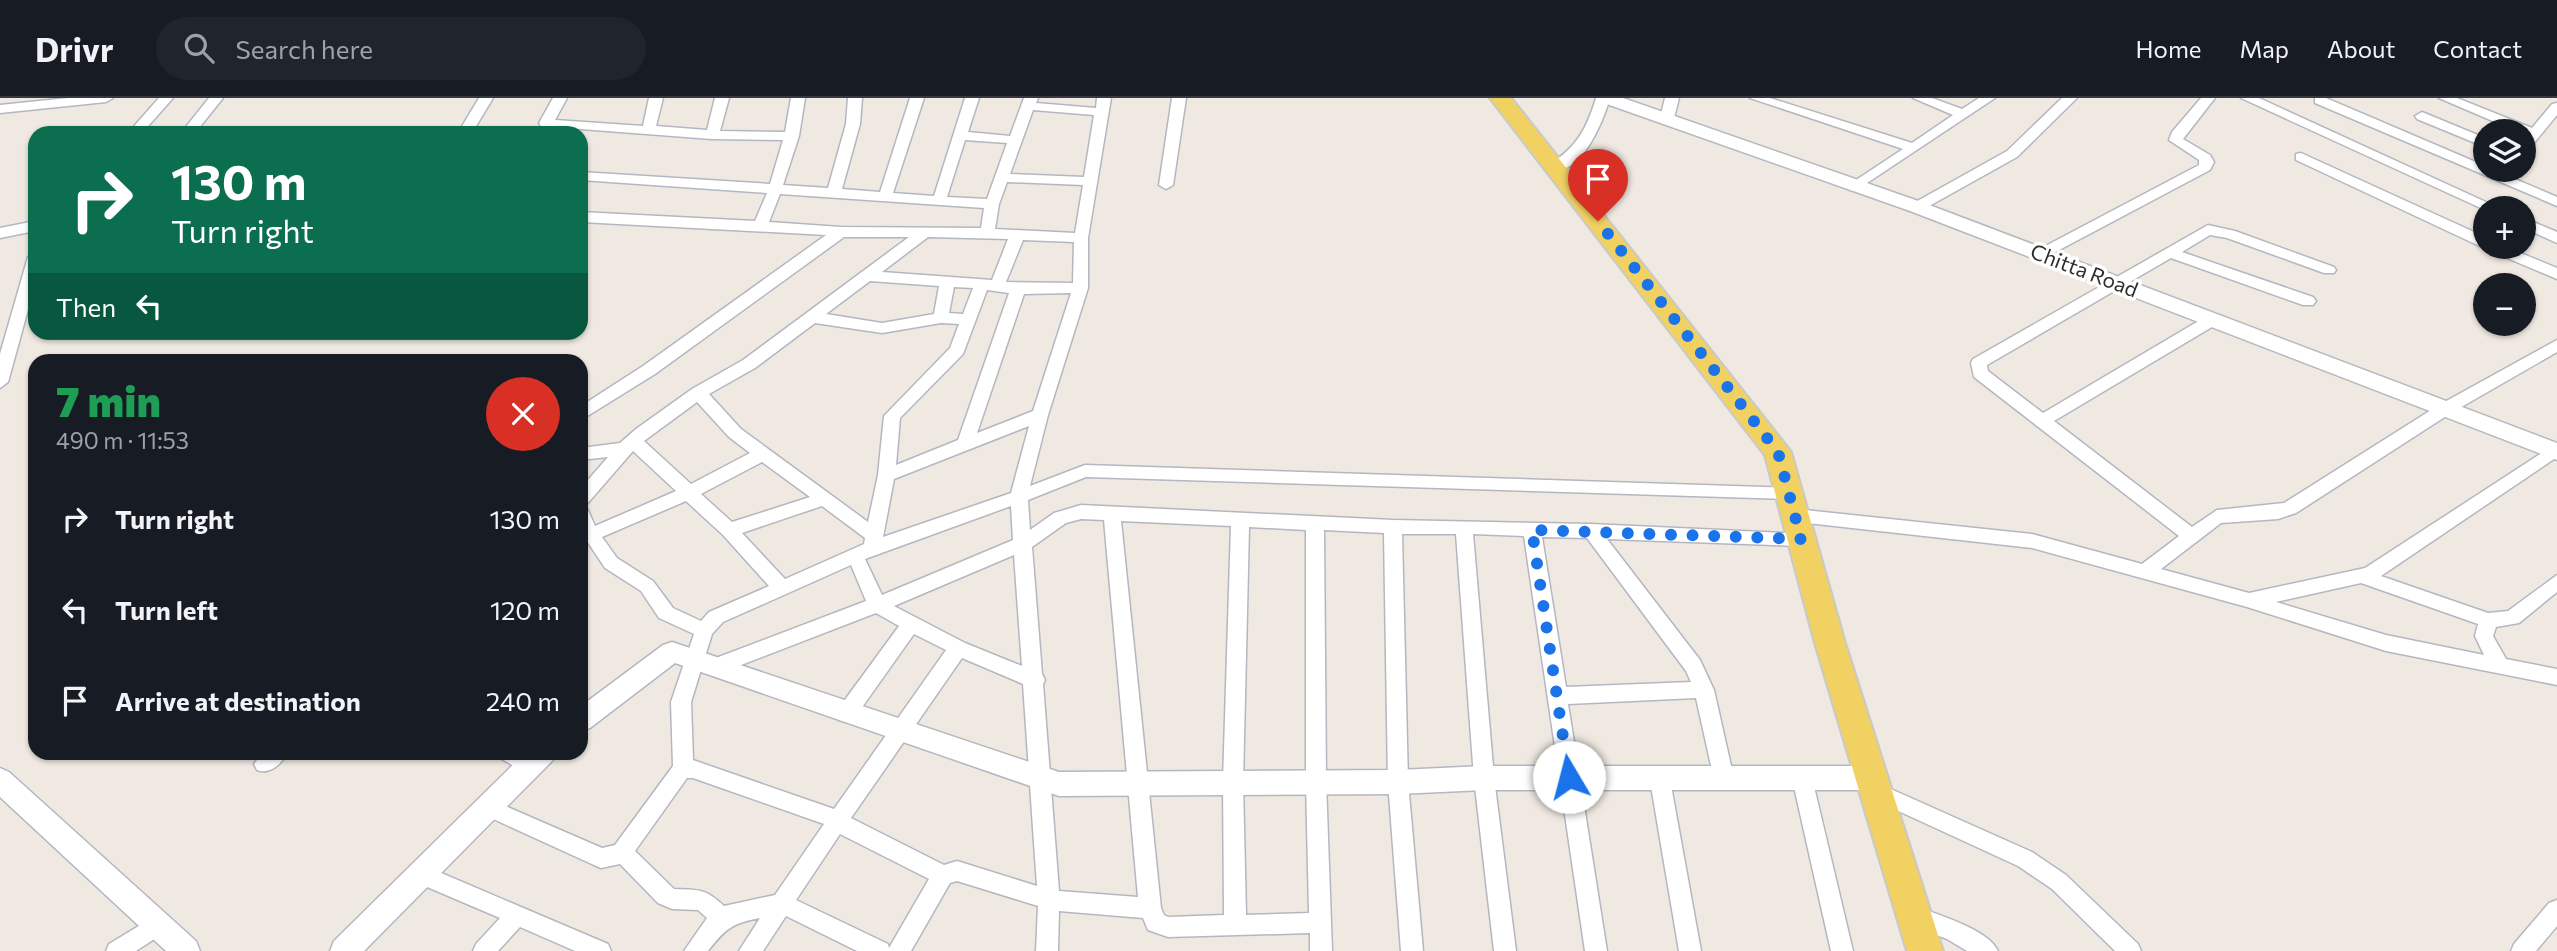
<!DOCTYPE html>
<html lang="en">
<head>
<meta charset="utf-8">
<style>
	:root { --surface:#171b24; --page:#20242c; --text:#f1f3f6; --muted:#9ea1a6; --line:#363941 }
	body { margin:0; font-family:Commissioner,sans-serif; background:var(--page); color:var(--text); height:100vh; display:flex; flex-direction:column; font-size:26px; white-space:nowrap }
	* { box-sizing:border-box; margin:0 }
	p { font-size:23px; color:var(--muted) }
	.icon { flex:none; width:38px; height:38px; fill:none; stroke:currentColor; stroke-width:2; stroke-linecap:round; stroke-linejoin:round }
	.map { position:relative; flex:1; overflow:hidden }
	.details { position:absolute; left:28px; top:256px; width:560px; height:406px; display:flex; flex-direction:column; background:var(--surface); border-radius:21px; box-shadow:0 2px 5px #0004 }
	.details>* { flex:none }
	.guide { position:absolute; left:28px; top:28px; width:560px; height:214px; border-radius:21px; box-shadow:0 2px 5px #0004; background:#0b6e4f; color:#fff; overflow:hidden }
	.buttons { position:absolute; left:2473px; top:21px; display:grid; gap:14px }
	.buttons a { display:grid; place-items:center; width:63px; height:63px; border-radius:50%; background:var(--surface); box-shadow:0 2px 5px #0004; font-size:35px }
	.pin { position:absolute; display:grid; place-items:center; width:60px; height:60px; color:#fff; margin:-72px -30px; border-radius:50% 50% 50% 0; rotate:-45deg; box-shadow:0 0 7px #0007 }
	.pin .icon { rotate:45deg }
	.me { position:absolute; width:77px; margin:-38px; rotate:352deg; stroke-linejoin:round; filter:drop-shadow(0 0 5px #0008) }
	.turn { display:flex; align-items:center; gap:24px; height:147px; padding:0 28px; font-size:32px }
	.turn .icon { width:91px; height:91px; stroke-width:2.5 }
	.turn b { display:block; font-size:49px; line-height:60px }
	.then { display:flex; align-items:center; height:66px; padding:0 28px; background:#0003; gap:14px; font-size:26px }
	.round { display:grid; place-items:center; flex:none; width:74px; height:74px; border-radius:37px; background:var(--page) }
	.head { display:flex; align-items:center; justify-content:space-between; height:119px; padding:0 28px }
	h1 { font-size:42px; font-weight:800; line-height:52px; color:#1e9e55 }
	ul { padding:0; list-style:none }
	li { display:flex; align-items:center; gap:21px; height:91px; padding:0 28px }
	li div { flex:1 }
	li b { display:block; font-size:26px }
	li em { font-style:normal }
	header { display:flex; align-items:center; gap:42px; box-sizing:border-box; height:98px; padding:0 35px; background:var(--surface); border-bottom:2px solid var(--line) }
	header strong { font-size:33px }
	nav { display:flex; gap:38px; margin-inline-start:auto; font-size:24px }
	.search { width:490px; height:63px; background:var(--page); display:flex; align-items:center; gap:18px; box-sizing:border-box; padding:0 24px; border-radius:38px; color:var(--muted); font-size:26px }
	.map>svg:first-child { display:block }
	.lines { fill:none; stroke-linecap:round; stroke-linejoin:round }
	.minor-casing { stroke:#b4b7c1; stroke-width:3 }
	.tertiary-casing { stroke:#b4b7c1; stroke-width:3 }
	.primary-casing { stroke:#c9c9c9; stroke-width:4 }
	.minor { fill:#fff; fill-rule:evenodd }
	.tertiary { fill:#fff; fill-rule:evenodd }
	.primary { fill:#f2d163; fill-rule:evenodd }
	.route { stroke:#1a73e8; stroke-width:12; stroke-dasharray:0 21.6 }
	.labels { text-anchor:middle; stroke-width:7; stroke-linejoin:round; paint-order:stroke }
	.street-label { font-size:21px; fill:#2e2e2e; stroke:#fff }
</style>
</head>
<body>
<header>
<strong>Drivr</strong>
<div class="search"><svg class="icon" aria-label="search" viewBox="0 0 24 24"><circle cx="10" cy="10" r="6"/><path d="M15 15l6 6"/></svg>Search here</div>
<nav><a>Home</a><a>Map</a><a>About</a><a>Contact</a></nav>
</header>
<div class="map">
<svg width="2557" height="853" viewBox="0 0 2557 853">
	<rect width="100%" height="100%" fill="#efe9e1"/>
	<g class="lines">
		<defs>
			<path id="minor" d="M68 0H113L106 4 0 15V7Z
				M159 0H173L142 35H128Z
				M209 0H223L195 35H181Z
				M479 0H493L472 35H458Z
				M553 0H567L555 22 643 28 649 0H663L656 28 707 32 715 0H729L720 33 785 34 791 0H805L799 38 783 87 828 90 846 26 848 0H862L860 26 842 91 880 94 910 0H924L893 95 934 98 965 0H979L968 34 1010 38 1024 0H1038L1036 5 1096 10 1097 0H1111L1088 140V190L1048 317 1030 388 1085 367 1794 390 1797 395 1794 400 1788 401 1086 379 1028 402 1030 432 1054 415 1081 407 1393 422 1591 426 1807 436 1810 441 1807 446 1801 448 1607 441 1700 562 1714 592 1734 681 1731 687 1724 690 1717 687 1714 681 1696 600 1568 606 1607 853H1585L1524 438 1473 436 1494 680 1516 853H1494L1474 680 1456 436H1402L1408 684 1423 853H1401L1388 684 1384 435 1324 432 1326 683 1332 853H1310V835L1168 839 1148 832 1143 820 1059 813 1058 853H1036L1038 808 957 783 950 785 911 853H857L786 818 763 853H739L760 820C732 825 725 831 708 853H684L707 820 698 812 672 811 658 805 620 766 601 770 594 767 480 715 477 709 480 703 487 700 602 750 615 747 673 668 671 604 694 536 659 520 641 493 605 470 581 434V408L587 410 595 428 676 393 633 353 587 406 581 408V390L608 359 581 362V350L620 345 636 331 692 291 743 262 909 139H844L655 276 581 322V308L643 268 826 137 581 124V114L755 123 767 95 581 82V74L770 86 783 42 712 41 541 28 539 25ZM1033 12 1094 17 1084 79 1010 76ZM965 42 1007 45 987 101 947 99ZM1007 84 1083 87 1075 135 995 131 999 106ZM780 96 984 110 981 130 841 129 769 124ZM928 139 1008 141 992 182 882 174ZM1023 142 1074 144 1073 185 1006 184ZM870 183 939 188 934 216 882 225 826 216ZM954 189 973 190 963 216 949 215ZM987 192 1009 195 958 342 896 367 900 320 963 256ZM1071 195 1033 313 977 335 1024 196ZM815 225 882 235 941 225 959 226 950 250 884 318 878 377 868 424 741 331 709 296 755 270ZM697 304 729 339 750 355 691 386 644 343ZM1029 328 1011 395 883 439 894 381ZM762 364 810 399 732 424 701 396ZM686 403 723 437 769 488 709 514 701 523 673 510 653 483 617 460 602 439ZM822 408 865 440 864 446 785 481 742 435ZM1011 408 1013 442 882 497 865 461ZM1081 421 1104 422 1138 799 1059 793 1043 586 1045 582 1042 576 1032 449 1066 425ZM1121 423 1231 428 1223 684 1224 817 1168 819 1164 817 1161 810ZM1249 429 1306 432V683L1309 815 1246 817 1243 684ZM1542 439 1587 440 1686 573 1691 584 1566 589ZM1014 457 1022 568 965 545 894 508ZM851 467 866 503 708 563 706 569 708 575 715 577 876 515 899 528 839 610 836 616 839 622 846 624 853 622 914 536 946 552 834 711 693 662 691 604 712 536 723 524ZM962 560 1023 586 1037 788 957 763 944 767 851 720ZM687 680H693L824 726 775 797 724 808C705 790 699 792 674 791L635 753ZM840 736 929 781 889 850 888 846 796 802Z
				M1172 0H1186L1173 87 1166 91 1159 87Z
				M1596 0H1610C1603 23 1582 78 1550 72V66C1577 49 1587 30 1596 0Z
				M1665 0H1679L1674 20 1667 24 1660 20Z
				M1750 0H1770L1912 45 1953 17 1913 0H1932L1962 11 1979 0H1995L1855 93 1850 92V86L1903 51Z
				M2062 0H2077L2017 59 1922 112H1912V106L2007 53Z
				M2201 0H2215L2183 41 2210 57 2214 64 2210 72 2046 159H2036L2034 156 2036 153 2199 67V62L2169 42 2172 34Z
				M2241 0H2259L2499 110 2485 112Z
				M2315 0H2326L2485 68V72H2494L2557 99V108L2315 5Z
				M2439 0H2457L2532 30 2552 6 2557 5V17L2529 51 2524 52 2526 37 2524 33H2516Z
				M2422 14 2485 40V49L2417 21 2415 18Z
				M2301 55 2485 139V149H2506L2557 170V181L2488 152 2296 62V56Z
				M2524 120 2557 134V145L2524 130Z
				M35 123V133L0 140V130Z
				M2208 127 2235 133 2334 169 2336 172 2334 175H2324L2227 140 2210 137 2182 154 2313 199 2316 203 2313 207H2303L2171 160 1987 267 1988 273 2043 315 2207 218H2217L2220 222 2217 226 2054 323 2192 429 2217 412 2284 405 2439 307 2557 242V254L2451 315 2296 415 2278 421 2221 425 2161 471 2249 495 2365 470 2554 347 2557 348V359L2381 478 2488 515 2508 513 2557 477V494L2519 525 2496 529 2493 538 2506 561 2557 571V587L2386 553 2247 509 2032 450 1789 423 1786 418 1789 413 1795 411 2032 436 2142 466 2179 438 1974 279 1971 265 1973 261ZM2361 485 2478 526 2475 538 2484 557 2386 537 2276 504Z
				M35 154V186L8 284 0 290V256L28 159Z
				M263 654H288C282 666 269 677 257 672L254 666Z
				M497 654C513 654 531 651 539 668L536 674 529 677 500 660Z
				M1802 671 1809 674 1812 680 1853 853H1831L1792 680 1795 674Z
				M1660 673 1667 676 1670 682 1701 853H1679L1650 682 1653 676Z
				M1875 684 2032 754 2066 777 2138 846 2141 853H2115L2052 791 2018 768 1868 699 1865 693 1868 687Z
				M420 766 608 846 611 853H575L520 829 498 853H473L476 846 500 820 413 783 409 776 413 769Z
				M2557 802V828L2536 853H2511L2514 846 2549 805Z
				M1914 808C1936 816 1988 831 1998 853H1967L1947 841 1906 825 1903 818 1906 811Z
				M157 817 165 820 168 827 165 834 136 853H106L109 846Z"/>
			<path id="tertiary" d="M1598 0H1623L1924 105 2557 345V362L1910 113 1601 4Z
				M672 544 1059 674 1398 672 1484 668H1871L1880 672 1884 680 1880 688 1871 692H1484L1398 696 1059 698 675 565 590 630 581 633V608L663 547Z
				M526 654H557L553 662 364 853H330L334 843Z
				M0 670 9 674 196 843 200 853H166L0 699Z"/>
			<path id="primary" d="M1490 0H1511L1791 354 1845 545 1943 853H1907L1815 545 1765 357Z"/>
		</defs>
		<use href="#minor" class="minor-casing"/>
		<use href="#tertiary" class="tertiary-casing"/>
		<use href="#primary" class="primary-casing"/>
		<use href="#minor" class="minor"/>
		<use href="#tertiary" class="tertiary"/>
		<use href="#primary" class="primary"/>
	</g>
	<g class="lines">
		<path class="route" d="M1569 679 1532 432 1801 441 1778 354 1598 123"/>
	</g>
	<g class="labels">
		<g class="street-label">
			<text transform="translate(2084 173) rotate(21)" y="7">Chitta Road</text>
		</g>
	</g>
</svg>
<div class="buttons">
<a><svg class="icon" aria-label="layers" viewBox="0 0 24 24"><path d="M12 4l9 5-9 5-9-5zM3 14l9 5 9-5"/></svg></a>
<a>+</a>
<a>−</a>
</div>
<div class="pin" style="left:1598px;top:123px;background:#d93025"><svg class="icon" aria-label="arrive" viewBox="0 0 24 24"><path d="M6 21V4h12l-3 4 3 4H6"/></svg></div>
<svg class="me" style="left:1569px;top:679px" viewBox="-20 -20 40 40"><circle r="19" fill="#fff"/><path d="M0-13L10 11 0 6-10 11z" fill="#1a73e8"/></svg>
<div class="guide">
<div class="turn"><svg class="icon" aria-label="right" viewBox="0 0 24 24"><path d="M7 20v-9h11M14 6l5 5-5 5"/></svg><div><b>130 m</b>Turn right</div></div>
<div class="then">Then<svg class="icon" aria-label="left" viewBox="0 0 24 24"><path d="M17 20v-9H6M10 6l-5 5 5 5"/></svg></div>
</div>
<section class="details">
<div class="head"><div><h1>7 min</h1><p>490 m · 11:53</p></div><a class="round" style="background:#d93025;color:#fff"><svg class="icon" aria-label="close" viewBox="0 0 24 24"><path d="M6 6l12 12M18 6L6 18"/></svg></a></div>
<ul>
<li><svg class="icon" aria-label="right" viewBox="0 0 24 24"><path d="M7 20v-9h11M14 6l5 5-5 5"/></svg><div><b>Turn right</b></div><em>130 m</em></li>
<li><svg class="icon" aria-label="left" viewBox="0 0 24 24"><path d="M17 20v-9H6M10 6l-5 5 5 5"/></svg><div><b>Turn left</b></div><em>120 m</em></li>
<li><svg class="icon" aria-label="arrive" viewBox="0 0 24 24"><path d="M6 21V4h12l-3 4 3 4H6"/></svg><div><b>Arrive at destination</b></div><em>240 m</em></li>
</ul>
</section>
</div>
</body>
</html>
